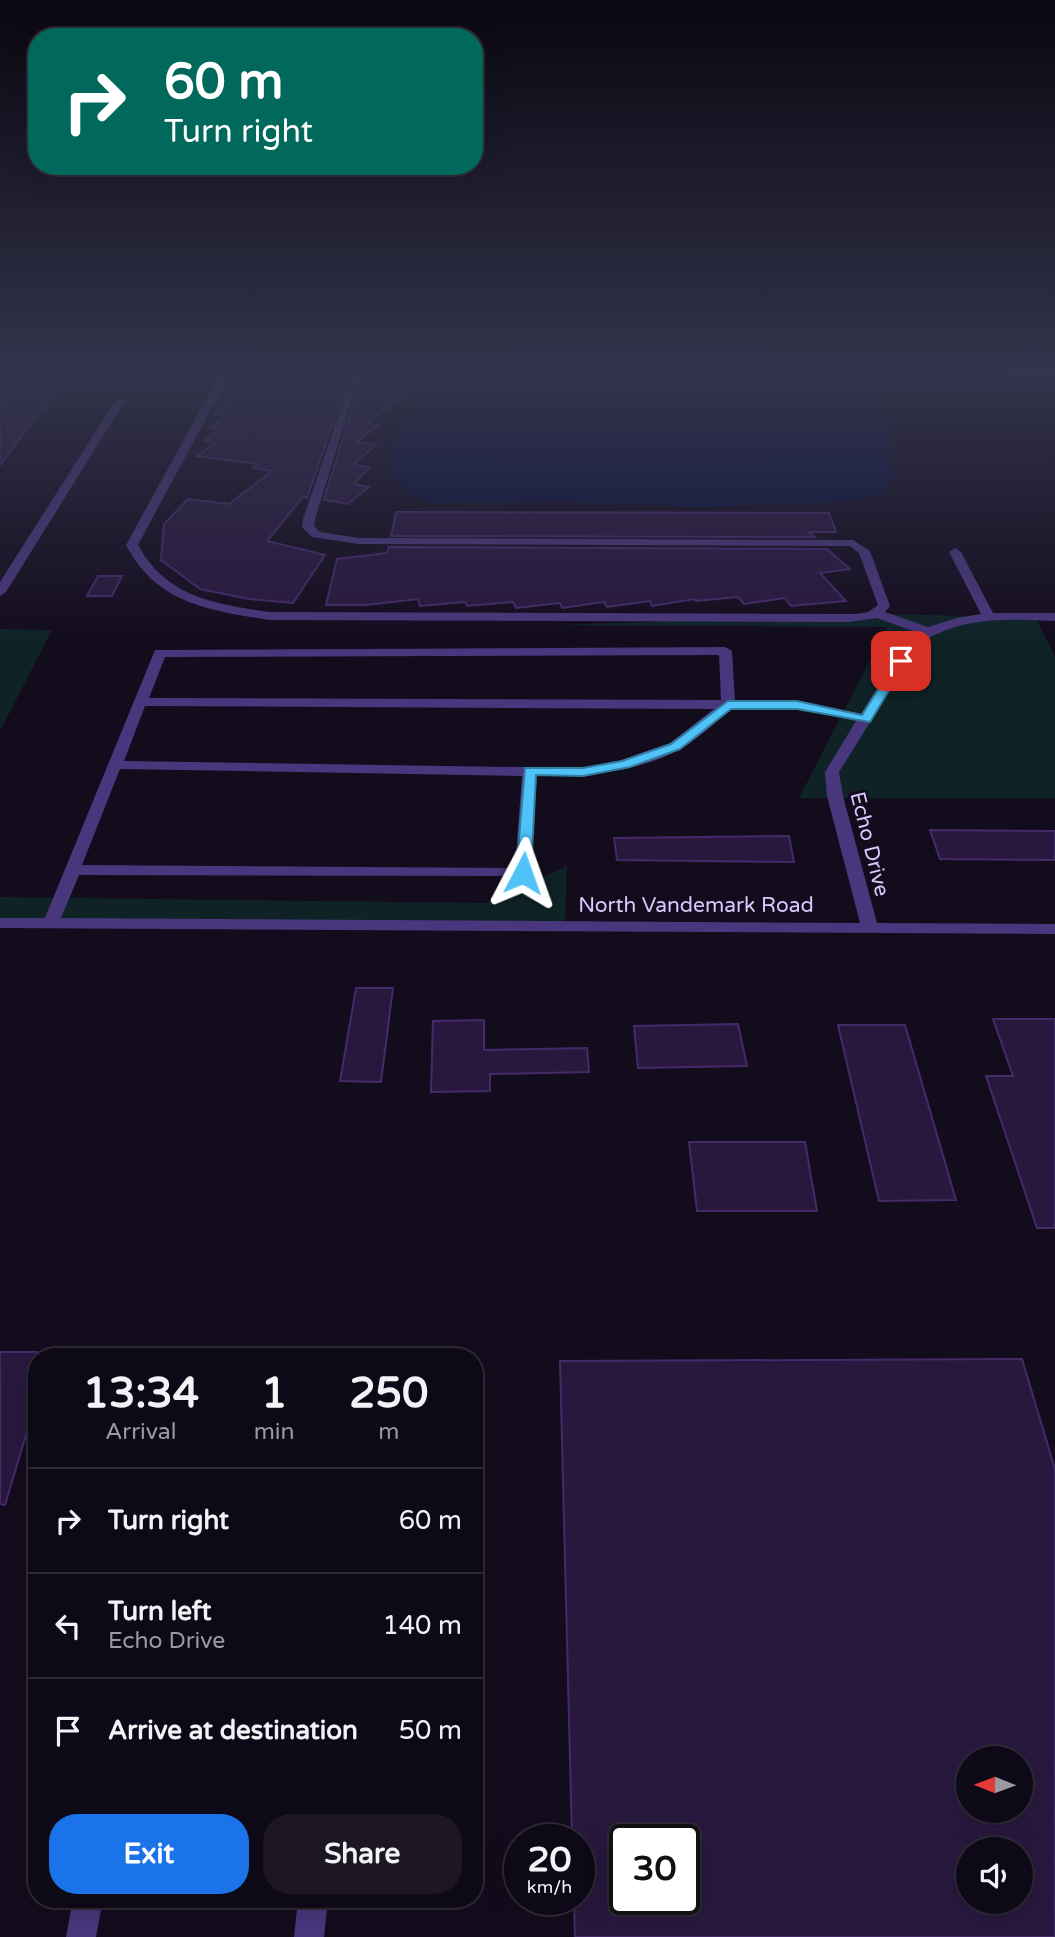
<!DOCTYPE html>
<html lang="en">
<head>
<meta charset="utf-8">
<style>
	:root { --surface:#0e0916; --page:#1c1723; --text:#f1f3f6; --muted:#9b9aa1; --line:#2e2a35; --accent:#1a73e8 }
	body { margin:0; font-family:"Varela Round",sans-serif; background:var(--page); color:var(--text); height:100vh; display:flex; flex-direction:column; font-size:26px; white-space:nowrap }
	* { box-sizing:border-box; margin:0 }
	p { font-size:23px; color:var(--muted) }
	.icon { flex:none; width:38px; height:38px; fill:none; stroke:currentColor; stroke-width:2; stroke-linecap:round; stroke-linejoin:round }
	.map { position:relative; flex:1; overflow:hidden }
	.drawer { position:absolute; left:28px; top:1348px; width:455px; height:560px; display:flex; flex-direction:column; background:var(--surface); border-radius:28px; box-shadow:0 7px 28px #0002,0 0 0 2px var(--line) }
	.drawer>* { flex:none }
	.top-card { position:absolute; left:28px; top:28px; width:455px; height:147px; border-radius:28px; box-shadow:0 7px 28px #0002,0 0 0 2px var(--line); background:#00695c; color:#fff; overflow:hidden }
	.needle { width:46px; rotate:271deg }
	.fabs { position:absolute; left:956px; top:1746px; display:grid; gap:14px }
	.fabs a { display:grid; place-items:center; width:77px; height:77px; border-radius:50%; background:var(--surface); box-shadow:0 7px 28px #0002,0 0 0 2px var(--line); font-size:35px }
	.speed { position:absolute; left:504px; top:1824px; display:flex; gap:14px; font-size:35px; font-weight:700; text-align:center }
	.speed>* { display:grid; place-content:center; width:91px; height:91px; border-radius:50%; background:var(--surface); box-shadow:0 7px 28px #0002,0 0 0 2px var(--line); line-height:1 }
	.speed small { font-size:18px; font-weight:400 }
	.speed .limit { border:4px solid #111; border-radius:10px; background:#fff; color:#111 }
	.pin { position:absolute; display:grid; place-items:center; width:60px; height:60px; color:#fff; margin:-30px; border-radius:14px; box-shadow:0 4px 10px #0006 }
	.me { position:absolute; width:77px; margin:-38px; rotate:4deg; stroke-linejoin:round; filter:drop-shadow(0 0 5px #0008) }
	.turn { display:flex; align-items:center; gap:24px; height:147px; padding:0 21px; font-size:32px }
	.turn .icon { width:91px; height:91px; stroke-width:2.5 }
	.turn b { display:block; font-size:49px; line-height:60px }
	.eta { display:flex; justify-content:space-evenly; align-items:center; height:119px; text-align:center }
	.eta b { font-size:42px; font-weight:800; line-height:49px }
	.button { display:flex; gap:14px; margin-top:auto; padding:14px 21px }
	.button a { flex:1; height:80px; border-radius:28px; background:var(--accent); color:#fff; font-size:28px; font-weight:800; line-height:80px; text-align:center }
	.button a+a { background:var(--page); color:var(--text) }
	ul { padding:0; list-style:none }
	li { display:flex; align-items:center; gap:21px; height:105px; padding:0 21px; border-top:2px solid var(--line) }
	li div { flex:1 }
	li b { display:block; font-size:26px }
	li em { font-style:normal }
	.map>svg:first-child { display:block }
	.green { fill:#0f2327 }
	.water { fill:#091039 }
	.building { fill:#28183e; stroke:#452a6a; stroke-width:2; fill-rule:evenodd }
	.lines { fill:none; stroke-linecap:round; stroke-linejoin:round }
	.minor { fill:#48377c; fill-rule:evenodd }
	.highway { fill:#fd4576; fill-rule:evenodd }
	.route { fill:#4fc3f7; stroke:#337fa1; stroke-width:2 }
	.labels { text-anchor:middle; stroke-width:6; stroke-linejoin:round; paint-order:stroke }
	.street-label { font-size:21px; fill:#dac9ff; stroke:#130c1d }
</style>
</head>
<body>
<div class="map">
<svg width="1055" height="1937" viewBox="0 0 1055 1937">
	<rect width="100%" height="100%" fill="#130c1d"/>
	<path class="green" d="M878 614 1035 617 1055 656V798H799L887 627 555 625Z
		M0 629 52 630 0 731Z
		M567 866 565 927 0 923V897L486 903Z"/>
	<path class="water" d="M681 383 857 390C863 392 873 395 877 400 894 418 889 452 894 477L882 495 844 502 701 507 565 502 431 503 409 491 388 472 399 430 421 410 432 393 459 386Z"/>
	<path class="building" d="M0 370H71L0 465Z
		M296 372 348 379 307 498 303 497 267 541 325 555 293 603 249 599 200 589 161 560 164 524 188 499 229 504 272 471 253 468 258 464 197 456 215 443 204 441 221 429 209 428 227 416 213 414 230 402H224L261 376 286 380Z
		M373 376 414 377 405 395 366 423 378 425 357 442 376 445 353 465 370 467 354 484 369 487 348 504 324 500 361 380 370 381Z
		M396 512 829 513 836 532H809L815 537 391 536Z
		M389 547 827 549 850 569 820 573 846 601 791 606 785 598 744 604 738 597 696 601 695 599 652 606 650 601 607 607 604 602 562 608 560 603 516 608 513 602 467 606 465 602 420 606 418 599 366 605H326L337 559 387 553Z
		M98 576H122L112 596H87Z
		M930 830 1055 831V860L940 859Z
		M789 836 794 862 617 860 614 838Z
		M356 988H393L381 1082 340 1081Z
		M993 1019H1055V1228H1037L986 1076H1013Z
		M484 1020V1050L587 1048 589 1072 490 1074V1091L431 1092 433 1021Z
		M738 1024 747 1066 638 1068 634 1026Z
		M838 1025H905L956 1200 879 1201Z
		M689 1142H805L817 1211H697Z
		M0 1352H37V1398L5 1505 0 1504Z
		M1022 1359 1055 1469V1937H575L574 1899H579V1839H572L560 1361ZM968 1759H1020V1811H968ZM625 1839H684V1899H625ZM968 1850H1020V1902H968Z"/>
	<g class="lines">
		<path class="minor" d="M222 370H232L138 545C166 597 215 604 269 612L855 614 868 612 878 605 859 553 850 546 359 544 312 537 302 527 303 519 353 373 348 370H361L315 519 314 526 320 532 359 538 853 540 870 551 890 606 885 612 928 627 957 618 981 614 949 552 955 548 961 552 993 613H1055V621C1007 619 959 616 918 645L839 772 843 796 877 923 1055 924V934L0 928V918H45L155 650 725 647 732 651 735 701H797L861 714 908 639 918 633 877 618 850 622 269 620C209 610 157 604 126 545ZM719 655 721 700 149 698 165 657ZM145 706 714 709 670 743 622 760 583 768 124 761ZM732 709H797L856 721 825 772 827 796 860 923 61 918 79 875 529 876 537 776C584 776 638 773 680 749 698 739 715 722 732 709ZM120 769 522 776 515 868 82 865Z
			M120 398 125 401 6 592 0 596V582L115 401Z
			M73 1899H103L96 1937H66Z
			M298 1899H328L324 1937H294Z"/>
		<path class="highway" d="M965 370 1055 372V378L971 373Z"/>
	</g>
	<linearGradient id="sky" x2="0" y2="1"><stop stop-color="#0a0710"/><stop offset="0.58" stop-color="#33344c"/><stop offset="1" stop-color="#33344c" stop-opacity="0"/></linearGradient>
	<rect width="1055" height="641" fill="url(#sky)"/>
	<path class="route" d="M901 658 907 661 870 722 797 709H731L680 749 630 767 583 776 536 775 531 873 523 878 516 873 525 768H583L622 761 671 744 728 701H797L862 715 897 659Z"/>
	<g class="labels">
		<g class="street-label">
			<text transform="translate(870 844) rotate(76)" y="7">Echo Drive</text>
			<text x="696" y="912">North Vandemark Road</text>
		</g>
	</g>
</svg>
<div class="fabs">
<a><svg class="needle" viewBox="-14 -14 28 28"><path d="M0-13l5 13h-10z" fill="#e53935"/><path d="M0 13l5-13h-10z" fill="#9b9aa1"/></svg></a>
<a><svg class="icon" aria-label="sound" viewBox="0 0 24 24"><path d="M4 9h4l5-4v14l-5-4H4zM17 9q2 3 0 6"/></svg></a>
</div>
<div class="speed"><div>20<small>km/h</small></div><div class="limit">30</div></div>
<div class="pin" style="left:901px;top:661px;background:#d93025"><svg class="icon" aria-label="arrive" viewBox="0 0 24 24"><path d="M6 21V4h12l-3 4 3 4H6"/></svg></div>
<svg class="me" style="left:523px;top:873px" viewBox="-20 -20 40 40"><path d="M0-17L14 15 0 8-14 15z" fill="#4fc3f7" stroke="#fff" stroke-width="4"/></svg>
<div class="top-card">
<div class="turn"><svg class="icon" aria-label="right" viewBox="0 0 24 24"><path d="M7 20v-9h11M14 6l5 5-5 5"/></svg><div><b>60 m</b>Turn right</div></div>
</div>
<section class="drawer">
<div class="eta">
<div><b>13:34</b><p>Arrival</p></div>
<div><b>1</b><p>min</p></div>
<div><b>250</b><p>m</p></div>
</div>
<ul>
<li><svg class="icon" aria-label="right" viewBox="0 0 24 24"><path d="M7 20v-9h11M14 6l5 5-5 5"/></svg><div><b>Turn right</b></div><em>60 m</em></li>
<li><svg class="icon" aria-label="left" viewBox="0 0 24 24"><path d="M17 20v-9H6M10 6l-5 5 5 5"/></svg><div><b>Turn left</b><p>Echo Drive</p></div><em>140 m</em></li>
<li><svg class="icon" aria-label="arrive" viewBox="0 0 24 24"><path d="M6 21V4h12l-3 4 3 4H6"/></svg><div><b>Arrive at destination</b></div><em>50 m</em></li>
</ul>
<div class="button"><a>Exit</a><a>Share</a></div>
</section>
</div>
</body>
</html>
